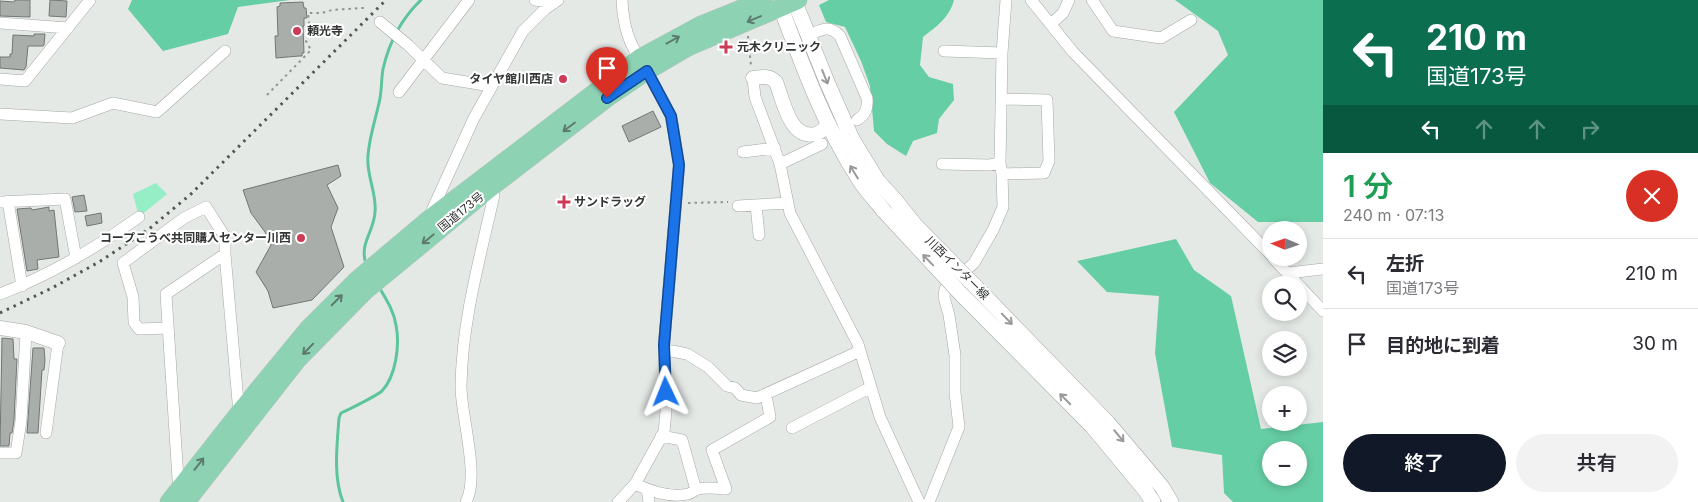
<!DOCTYPE html>
<html lang="ja">
<head>
<meta charset="utf-8">
<style>
	:root { --surface:#fff; --page:#f2f2f3; --text:#2b2b33; --muted:#7c7c81; --line:#e1e1e2; --accent:#111827 }
	body { margin:0; font-family:Inter,"Noto Sans JP",sans-serif; background:var(--page); color:var(--text); height:100vh; display:flex; flex-direction:column; font-size:19px; white-space:nowrap }
	* { box-sizing:border-box; margin:0 }
	p { font-size:16px; color:var(--muted) }
	.icon { flex:none; width:28px; height:28px; fill:none; stroke:currentColor; stroke-width:2; stroke-linecap:round; stroke-linejoin:round }
	.map { position:relative; flex:1; overflow:hidden }
	.drawer { display:flex; flex-direction:column; background:var(--surface); width:375px }
	.drawer>* { flex:none }
	.hud { background:#0b6e4f; color:#fff; overflow:hidden }
	.needle { width:32px; rotate:272deg }
	.tools { position:absolute; left:1262px; top:221px; display:grid; gap:10px }
	.tools a { display:grid; place-items:center; width:45px; height:45px; border-radius:50%; background:var(--surface); box-shadow:0 2px 8px #0003; font-size:25px }
	.pin { position:absolute; display:grid; place-items:center; width:42px; height:42px; color:#fff; margin:-51px -21px; border-radius:50% 50% 50% 0; rotate:-45deg; box-shadow:0 0 5px #0007 }
	.pin .icon { rotate:45deg }
	.me { position:absolute; width:55px; margin:-28px; rotate:358deg; stroke-linejoin:round; filter:drop-shadow(0 0 4px #0008) }
	.turn { display:flex; align-items:center; gap:18px; height:105px; padding:0 20px; font-size:22px }
	.turn .icon { width:65px; height:65px; stroke-width:2.5 }
	.turn b { display:block; font-size:35px; line-height:42px }
	.lanes { display:flex; align-items:center; height:48px; padding:0 20px; background:#0003; justify-content:center; gap:25px; direction:ltr }
	.lanes .off { opacity:.35 }
	.round { display:grid; place-items:center; flex:none; width:52px; height:52px; border-radius:26px; background:var(--page) }
	.overview { display:flex; align-items:center; justify-content:space-between; height:85px; padding:0 20px }
	h1 { font-size:30px; font-weight:600; line-height:38px; color:#1e9e55 }
	.primary-button { display:flex; gap:10px; margin-top:auto; padding:10px 20px }
	.primary-button a { flex:1; height:58px; border-radius:30px; background:var(--accent); color:#fff; font-size:20px; font-weight:600; line-height:58px; text-align:center }
	.primary-button a+a { background:var(--page); color:var(--text) }
	ul { padding:0; list-style:none }
	li { display:flex; align-items:center; gap:15px; height:70px; padding:0 20px; border-top:1px solid var(--line) }
	li div { flex:1 }
	li b { display:block; font-size:19px }
	li em { font-style:normal }
	main { display:flex; flex:1; min-height:0 }
	.map>svg:first-child { display:block }
	.green { fill:#96eec7 }
	.forest { fill:#66cea4; fill-rule:evenodd }
	.lines { fill:none; stroke-linecap:round; stroke-linejoin:round }
	.stream { stroke:#5dc59b; stroke-width:3 }
	.building { fill:#a9aeab; stroke:#727674 }
	.minor-casing { stroke:#a4a8a6; stroke-width:12 }
	.tertiary-casing { stroke:#a4a8a6; stroke-width:15 }
	.secondary-casing { stroke:#a4a8a6; stroke-width:16 }
	.trunk-casing { stroke:#c6c6c6; stroke-width:19 }
	.path { stroke:#8f9391; stroke-width:2; stroke-dasharray:2.5 4; stroke-linecap:butt }
	.minor { stroke:#fff; stroke-width:11 }
	.tertiary { stroke:#fff; stroke-width:14 }
	.secondary { stroke:#fff; stroke-width:15 }
	.trunk { stroke:#8ed2b4; stroke-width:18 }
	.rail { stroke:#555756; stroke-width:3; stroke-dasharray:2.5 5; stroke-linecap:butt }
	.secondary-bridge-casing { stroke:#a4a8a6; stroke-width:16; stroke-linecap:butt }
	.secondary-bridge { stroke:#fff; stroke-width:15 }
	.oneway { stroke:#5c7b6e }
	.oneway2 { stroke:#999a9a }
	.route-casing { stroke:#114b97; stroke-width:12 }
	.route { stroke:#1a73e8; stroke-width:9 }
	.poi-dot { fill:#cc3c56; stroke:#fff; stroke-width:2 }
	.labels { text-anchor:middle; stroke-width:4; stroke-linejoin:round; paint-order:stroke }
	.poi-label { font-size:12px; font-weight:bold; fill:#333434; stroke:#fff; text-anchor:start }
	.street-label { font-size:12px; fill:#333434; stroke:#fff }
</style>
</head>
<body>
<main>
<div class="map">
<svg width="1323" height="502" viewBox="0 0 1323 502">
	<rect width="100%" height="100%" fill="#e4e9e6"/>
	<path class="green" d="M156 183 167 194 139 217 133 194Z"/>
	<path class="forest" d="M132 0H290L238 7 228 34 163 51 128 9Z
		M829 0H954C950 17 936 27 923 37L920 65 929 77 953 84 954 100 939 119 937 133 913 141 906 156 887 144 874 131 870 86 861 61 845 27 826 22 819 5Z
		M1175 0H1323V222H1258L1210 183 1174 112 1228 55 1218 31Z
		M1176 239 1194 270 1231 296 1261 429 1323 422V502H1233L1224 493 1222 455 1172 447 1155 353 1159 296 1107 292 1077 261ZM1271 450H1299V478H1271Z"/>
	<g class="lines">
		<path class="stream" d="M366 264C359 243 374 232 375 212 377 193 366 175 368 156 369 138 375 121 379 103 382 92 381 80 383 69 389 43 402 18 421 0
			M343 502C333 477 337 445 339 418L341 413C350 409 376 396 382 391 396 376 400 345 396 325 394 311 386 299 379 287"/>
	</g>
	<path class="building" d="M15 0H30V17L0 16V1L14 2Z
		M50 0 67 1 66 17 49 16Z
		M303 2 304 8H306L307 18H304V26H303L304 53H302V56H299L276 58 275 36H278L277 7 280 6V3Z
		M34 34H45L44 45 43 46H28L26 67 24 70 0 68V57H10V54H12L13 35 34 36Z
		M653 111 661 127 629 142 622 126Z
		M338 165 341 176 327 185 338 208 331 227 344 267 312 300 273 308 268 291 256 272 271 245 265 232 251 213 243 190Z
		M84 195 87 211 75 212 72 197Z
		M49 207V211L54 210 59 257 37 260 38 269 27 271 17 209 31 208 32 210Z
		M101 213 102 223 87 226 85 216Z
		M2 338 13 339 14 359H17L14 420 12 433H10L9 446H0Z
		M33 348H44L45 360 44 370H42L38 433H27Z"/>
	<g class="lines">
		<defs>
			<path id="minor" d="M535 0 554 3
				M1031 0 1073 52 1271 255
				M1092 0 1113 31 1161 38 1191 20
				M380 22 408 45 442 78 491 86
				M0 23 68 28
				M1051 24 1063 13 1069 0
				M809 35C821 30 829 24 840 36L867 98C868 108 866 114 857 120
				M944 51 1002 53
				M753 78 755 97 780 164 790 213 858 344 880 417 919 502
				M0 79 25 81 90 0
				M399 92 469 0
				M1002 99 1047 100 1049 161 1044 173 1002 174
				M0 114 72 118 113 103 157 112 225 51
				M743 152 775 148
				M780 164 822 144
				M942 164 990 165 1000 163
				M8 201 22 286
				M0 202 65 199 76 258
				M756 205 759 235
				M738 206 788 203
				M429 217 474 118 523 31 545 9 558 0
				M1273 258 1323 311
				M1288 273 1323 269
				M0 294C50 275 96 248 139 217
				M168 328 139 329 134 322 133 297 123 263 184 218 206 207 225 237V254
				M664 352 672 351 687 354 708 367 727 386 735 388 741 395 757 398 860 351
				M792 428 871 387
				M46 433 58 343
				M661 436 682 440 696 490
				M0 453H16L21 421 26 332
				M635 484C650 491 671 498 688 494 692 493 694 490 698 489 707 487 716 488 726 489L712 450 770 417 766 395
				M180 487 178 479 166 294 225 254 239 413
				M647 489 649 502
				M466 502C480 475 461 417 461 386 462 321 480 258 494 195L488 183
				M618 502 635 484 664 432 666 411 664 345 679 165 671 116 640 58C627 42 623 21 622 0
				M929 502 959 427 955 393V355L949 315 944 297 945 289 974 263 993 230 1003 207 1002 174 1000 163 1002 53 1006 0"/>
			<path id="tertiary" d="M753 78C762 77 769 75 776 82 783 100 790 140 815 134 820 133 825 128 829 126
				M0 328 26 332 58 343"/>
			<path id="secondary" d="M782 0 781 8C803 67 825 127 860 181 867 192 876 201 884 211
				M794 0 827 82 852 139 877 180 895 200
				M973 284 1108 423 1162 487 1171 502
				M962 295 1092 426 1145 490 1153 502"/>
			<path id="trunk" d="M169 502 239 413 308 329 357 280 428 220 640 58 701 25 763 0
				M186 502 298 359 365 291 490 188 607 98 647 71 688 47 798 0"/>
		</defs>
		<use href="#minor" class="minor-casing"/>
		<use href="#tertiary" class="tertiary-casing"/>
		<use href="#secondary" class="secondary-casing"/>
		<use href="#trunk" class="trunk-casing"/>
		<path class="path" d="M748 36 751 66
			M267 95 311 50 306 41 310 31 308 13H322L332 10 363 8 366 10
			M688 203 728 202"/>
		<use href="#minor" class="minor"/>
		<use href="#tertiary" class="tertiary"/>
		<use href="#secondary" class="secondary"/>
		<use href="#trunk" class="trunk"/>
		<path class="rail" d="M0 313 52 288 99 262 149 229 191 194 386 0"/>
		<defs>
			<path id="secondary-bridge" d="M895 200 915 225 973 284
				M884 211 962 295"/>
		</defs>
		<use href="#secondary-bridge" class="secondary-bridge-casing"/>
		<use href="#secondary-bridge" class="secondary-bridge"/>
	</g>
	<defs><path id="oneway-shaft" d="M-6 0H5M1.5-3L5.5 0L1.5 3" fill="none" stroke-width="1.6" stroke-linecap="round" stroke-linejoin="round" transform="scale(1.25)"/></defs>
	<g class="oneway">
		<use href="#oneway-shaft" transform="translate(754 19) rotate(157)"/>
		<use href="#oneway-shaft" transform="translate(673 40) rotate(-29)"/>
		<use href="#oneway-shaft" transform="translate(569 127) rotate(143)"/>
		<use href="#oneway-shaft" transform="translate(428 239) rotate(141)"/>
		<use href="#oneway-shaft" transform="translate(337 300) rotate(-45)"/>
		<use href="#oneway-shaft" transform="translate(308 349) rotate(134)"/>
		<use href="#oneway-shaft" transform="translate(199 464) rotate(-52)"/>
	</g>
	<g class="oneway2">
		<use href="#oneway-shaft" transform="translate(825 77) rotate(68)"/>
		<use href="#oneway-shaft" transform="translate(854 172) rotate(-121)"/>
		<use href="#oneway-shaft" transform="translate(928 260) rotate(-134)"/>
		<use href="#oneway-shaft" transform="translate(1007 319) rotate(46)"/>
		<use href="#oneway-shaft" transform="translate(1065 399) rotate(-135)"/>
		<use href="#oneway-shaft" transform="translate(1119 436) rotate(50)"/>
	</g>
	<g class="lines">
		<defs>
			<path id="route" d="M607 98 647 71 671 116 679 165 664 345 666 392"/>
		</defs>
		<use href="#route" class="route-casing"/>
		<use href="#route" class="route"/>
	</g>
	<g class="poi-dot">
		<circle cx="297" cy="31" r="5"/>
		<path d="M723.5 39.5h5v5h5v5h-5v5h-5v-5h-5v-5h5z"/>
		<circle cx="563" cy="79" r="5"/>
		<path d="M561.5 194.5h5v5h5v5h-5v5h-5v-5h-5v-5h5z"/>
		<circle cx="301" cy="238" r="5"/>
	</g>
	<g class="labels">
		<g class="poi-label">
			<text x="307" y="35">頼光寺</text>
			<text x="737" y="51">元木クリニック</text>
			<text x="553" y="83" text-anchor="end">タイヤ館川西店</text>
			<text x="574" y="206">サンドラッグ</text>
			<text x="291" y="242" text-anchor="end">コープこうべ共同購入センター川西</text>
		</g>
		<g class="street-label">
			<text transform="translate(461 212) rotate(-39)" y="4">国道173号</text>
			<text transform="translate(957 268) rotate(45)" y="4">川西インター線</text>
		</g>
	</g>
</svg>
<div class="tools">
<a><svg class="needle" viewBox="-14 -14 28 28"><path d="M0-13l5 13h-10z" fill="#e53935"/><path d="M0 13l5-13h-10z" fill="#7c7c81"/></svg></a>
<a><svg class="icon" aria-label="search" viewBox="0 0 24 24"><circle cx="10" cy="10" r="6"/><path d="M15 15l6 6"/></svg></a>
<a><svg class="icon" aria-label="layers" viewBox="0 0 24 24"><path d="M12 4l9 5-9 5-9-5zM3 14l9 5 9-5"/></svg></a>
<a>+</a>
<a>−</a>
</div>
<div class="pin" style="left:607px;top:98px;background:#d93025"><svg class="icon" aria-label="arrive" viewBox="0 0 24 24"><path d="M6 21V4h12l-3 4 3 4H6"/></svg></div>
<svg class="me" style="left:666px;top:392px" viewBox="-20 -20 40 40"><path d="M0-17L14 15 0 8-14 15z" fill="#1a73e8" stroke="#fff" stroke-width="4"/></svg>
</div>
<section class="drawer">
<div class="hud">
<div class="turn"><svg class="icon" aria-label="left" viewBox="0 0 24 24"><path d="M17 20v-9H6M10 6l-5 5 5 5"/></svg><div><b>210 m</b>国道173号</div></div>
<div class="lanes"><svg class="icon" aria-label="left" viewBox="0 0 24 24"><path d="M17 20v-9H6M10 6l-5 5 5 5"/></svg><svg class="icon off" aria-label="ahead" viewBox="0 0 24 24"><path d="M12 20V5M6 11l6-6 6 6"/></svg><svg class="icon off" aria-label="ahead" viewBox="0 0 24 24"><path d="M12 20V5M6 11l6-6 6 6"/></svg><svg class="icon off" aria-label="right" viewBox="0 0 24 24"><path d="M7 20v-9h11M14 6l5 5-5 5"/></svg></div>
</div>
<div class="overview"><div><h1>1 分</h1><p>240 m · 07:13</p></div><a class="round" style="background:#d93025;color:#fff"><svg class="icon" aria-label="close" viewBox="0 0 24 24"><path d="M6 6l12 12M18 6L6 18"/></svg></a></div>
<ul>
<li><svg class="icon" aria-label="left" viewBox="0 0 24 24"><path d="M17 20v-9H6M10 6l-5 5 5 5"/></svg><div><b>左折</b><p>国道173号</p></div><em>210 m</em></li>
<li><svg class="icon" aria-label="arrive" viewBox="0 0 24 24"><path d="M6 21V4h12l-3 4 3 4H6"/></svg><div><b>目的地に到着</b></div><em>30 m</em></li>
</ul>
<div class="primary-button"><a>終了</a><a>共有</a></div>
</section>
</main>
</body>
</html>
